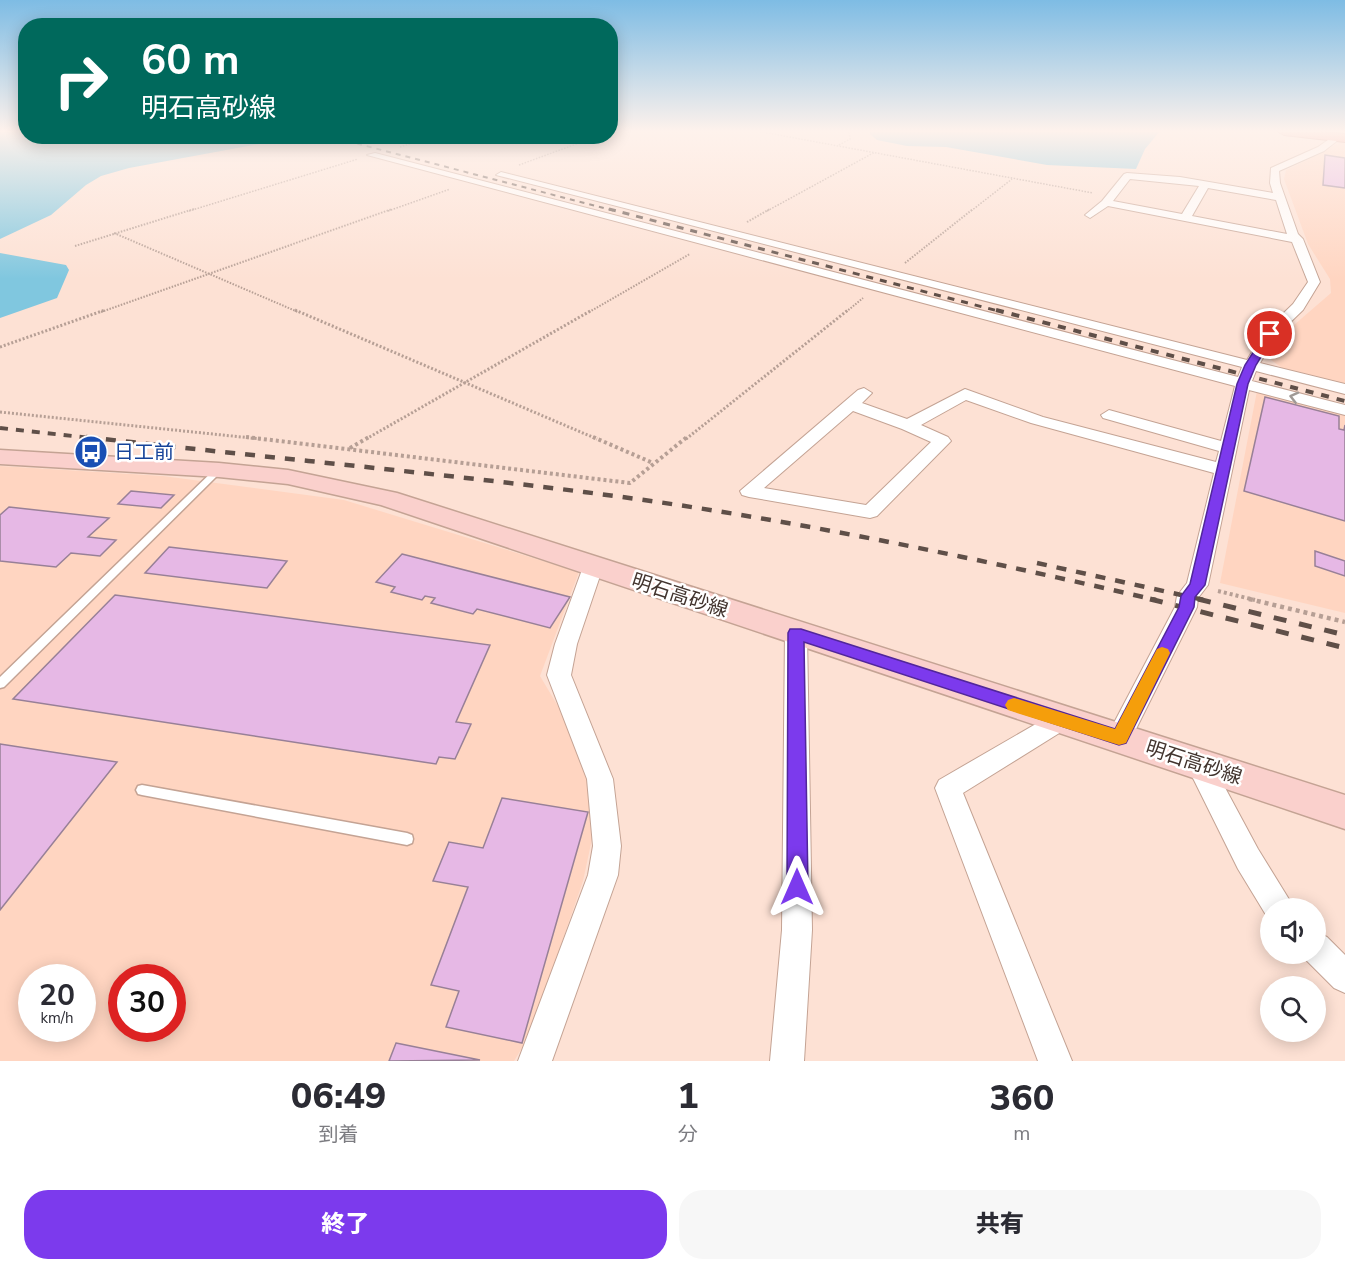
<!DOCTYPE html>
<html lang="ja">
<head>
<meta charset="utf-8">
<style>
	:root { --surface:#fff; --page:#f7f7f7; --text:#2b2b33; --muted:#7c7c81; --accent:#7c3aed }
	body { margin:0; font-family:"Nunito Sans","Noto Sans JP",sans-serif; background:var(--page); color:var(--text); height:100vh; display:flex; flex-direction:column; font-size:22px; white-space:nowrap }
	* { box-sizing:border-box; margin:0 }
	p { font-size:20px; color:var(--muted) }
	.icon { flex:none; width:33px; height:33px; fill:none; stroke:currentColor; stroke-width:2; stroke-linecap:round; stroke-linejoin:round }
	.map { position:relative; height:1061px; overflow:hidden }
	.sheet { display:flex; flex-direction:column; background:var(--surface); flex:1 }
	.sheet>* { flex:none }
	.hud { position:absolute; left:18px; top:18px; width:600px; height:126px; border-radius:24px; box-shadow:0 3px 15px #0003; background:#00695c; color:#fff; overflow:hidden }
	.fabs { position:absolute; left:1260px; top:898px; display:grid; gap:12px }
	.fabs a { display:grid; place-items:center; width:66px; height:66px; border-radius:50%; background:var(--surface); box-shadow:0 3px 15px #0003; font-size:30px }
	.speed { position:absolute; left:18px; top:964px; display:flex; gap:12px; font-size:30px; font-weight:700; text-align:center }
	.speed>* { display:grid; place-content:center; width:78px; height:78px; border-radius:50%; background:var(--surface); box-shadow:0 3px 15px #0003; line-height:1 }
	.speed small { font-size:15px; font-weight:400 }
	.speed .limit { border:9px solid #d22; background:#fff; color:#111 }
	.pin { position:absolute; display:grid; place-items:center; width:51px; height:51px; color:#fff; margin:-26px; border:3px solid #fff; border-radius:50%; box-shadow:0 2px 6px #0007 }
	.me { position:absolute; width:66px; margin:-33px; rotate:0deg; stroke-linejoin:round; filter:drop-shadow(0 0 4px #0008) }
	.turn { display:flex; align-items:center; gap:21px; height:126px; padding:0 24px; font-size:27px }
	.turn .icon { width:78px; height:78px; stroke-width:2.5 }
	.turn b { display:block; font-size:42px; line-height:51px }
	.eta { display:flex; justify-content:space-evenly; align-items:center; height:102px; text-align:center }
	.eta b { font-size:36px; font-weight:800; line-height:42px }
	.primary-button { display:flex; gap:12px; margin-top:auto; padding:12px 24px }
	.primary-button a { flex:1; height:69px; border-radius:24px; background:var(--accent); color:#fff; font-size:24px; font-weight:800; line-height:69px; text-align:center }
	.primary-button a+a { background:var(--page); color:var(--text) }
	.map>svg:first-child { display:block }
	.built { fill:#ffd5c1; fill-rule:evenodd }
	.water { fill:#80c7df }
	.building { fill:#e6b8e5; stroke:#988097; stroke-width:1.5 }
	.lines { fill:none; stroke-linecap:round; stroke-linejoin:round }
	.service-casing { stroke:#c4a394; stroke-width:3 }
	.minor-casing { stroke:#c4a394; stroke-width:2 }
	.secondary-casing { stroke:#c4a394; stroke-width:3 }
	.trunk-casing { stroke:#b25248; stroke-width:2 }
	.path-far4 { stroke:#b69f95; stroke-width:1.5; stroke-dasharray:1.5 1.5; stroke-linecap:butt }
	.path-far3 { stroke:#b69f95; stroke-width:2; stroke-dasharray:1.5 1.5; stroke-linecap:butt }
	.path-far2 { stroke:#b69f95; stroke-width:3; stroke-dasharray:2 2; stroke-linecap:butt }
	.path-far1 { stroke:#b69f95; stroke-width:4; stroke-dasharray:3 3; stroke-linecap:butt }
	.path { stroke:#b69f95; stroke-width:4.5; stroke-dasharray:4 4; stroke-linecap:butt }
	.service { fill:#fff; fill-rule:evenodd }
	.minor { fill:#fff; fill-rule:evenodd }
	.secondary { fill:#fad0cc; fill-rule:evenodd }
	.trunk { fill:#f28278; fill-rule:evenodd }
	.rail-far4 { stroke:#5f4f48; stroke-width:2; stroke-dasharray:5 5; stroke-linecap:butt }
	.rail-far3 { stroke:#5f4f48; stroke-width:3; stroke-dasharray:7 7; stroke-linecap:butt }
	.rail-far2 { stroke:#5f4f48; stroke-width:4; stroke-dasharray:8 8; stroke-linecap:butt }
	.rail-far1 { stroke:#5f4f48; stroke-width:4.5; stroke-dasharray:10 10; stroke-linecap:butt }
	.rail { stroke:#5f4f48; stroke-width:5; stroke-dasharray:13 13; stroke-linecap:butt }
	.oneway { stroke:#a09a96 }
	.route { fill:#7c3aed; stroke:#51269a; stroke-width:1.5 }
	.slow { fill:#f59e0b }
	.labels { text-anchor:middle; stroke-width:5; stroke-linejoin:round; paint-order:stroke }
	.transit-label { font-size:20px; fill:#164399; stroke:#fff; text-anchor:start }
	.street-label { font-size:20px; fill:#42342e; stroke:#fff }
</style>
</head>
<body>
<div class="map">
<svg width="1345" height="1061" viewBox="0 0 1345 1061">
	<rect width="100%" height="100%" fill="#fde1d4"/>
	<path class="built" d="M1340 142 1345 143V385L1285 370 1271 360 1287 331 1331 293 1330 279 1308 244 1284 179 1286 170 1320 154Z
		M1257 391 1345 414V613L1220 583Z
		M0 466 163 476 344 500 579 572 540 676 568 723 590 786 595 825 583 881 530 1035 514 1061H0ZM32 978H82V1029H32ZM122 978H172V1029H122Z"/>
	<path class="water" d="M0 131H25L26 136 297 137 129 168 101 176 86 185 51 215 0 239Z
		M869 131H1160L1145 149 1136 169 1047 165 946 147 907 146 877 140 870 134Z
		M0 253 66 265 69 270 57 298 0 318Z"/>
	<path class="building" d="M1325 155 1345 158V188L1323 185Z
		M1265 397 1339 416V429L1344 430 1345 425V521L1244 491Z
		M131 491 174 495 161 508 118 504Z
		M9 507 109 518 88 537 116 540 100 556 71 553 56 567 0 561V515Z
		M169 547 287 561 267 588 145 573Z
		M1315 551 1345 561V576L1315 566Z
		M402 554 570 597 550 628 477 609 473 614 431 603 435 598 425 596 422 600 391 592 395 587 376 582Z
		M115 595 490 645 456 722 471 724 455 759 439 757 436 764 13 699Z
		M0 744 117 762 0 910Z
		M502 798 588 812 522 1043 446 1027 459 991 431 985 468 887 433 881 449 842 483 848Z
		M396 1043 480 1060 389 1061Z"/>
	<g class="lines">
		<defs>
			<path id="service" d="M216 468H222L223 470 4 687 0 688V677Z
				M142 785 407 833 412 835 413 839 412 843 407 845 142 795 138 794 136 790 138 786Z"/>
			<path id="minor" d="M1335 135 1342 137 1324 151 1279 171 1280 183 1298 234 1303 239 1320 282 1303 310 1276 336 1260 363 1345 384V394L1256 371 1252 381 1345 405V415L1249 390 1208 585 1198 598 1197 607 1128 745 1119 749 1110 745 1106 738 1175 607 1177 596 1187 583 1214 473 1031 423 966 400 921 425 948 437 951 441 877 516 870 518 749 497 742 495 740 491 858 390 864 388 872 393 862 403 907 419 965 389 1043 417 1216 462 1219 451 1103 418 1101 415 1109 410 1221 441 1235 386 367 155 375 153 1238 377 1242 367 496 175 501 172 1247 360 1265 331 1293 304 1308 282 1292 242 1108 206 1090 218 1085 215 1102 201 1124 174 1127 173 1180 177 1273 193 1270 183 1271 168 1318 147ZM1130 179 1199 186 1182 214 1113 201ZM1208 188 1276 200 1287 234 1192 216ZM853 411 902 429 931 442 866 505 764 488Z
				M593 560 600 562 603 567 577 644 571 675 613 779 621 846 618 875 552 1061H518L588 875 593 846 587 779 547 675 555 644 583 567 586 562Z
				M796 625 804 627 807 633 812 930 804 1061H770L782 930 785 633 788 627Z
				M1060 710 1069 713 1072 720 1069 727 963 793 1072 1061H1038L935 788 939 780Z
				M1199 753 1208 756 1258 849 1295 909H1270L1269 920 1238 869 1186 764 1190 756Z
				M1316 932 1327 937 1345 955V993L1334 988 1305 959 1303 954H1316Z"/>
			<path id="secondary" d="M0 450 219 463 288 470 397 493 1345 795V829L381 505 288 484 219 477 0 464Z"/>
			<path id="trunk" d="M1277 131H1315L1345 134V142L1284 135Z"/>
		</defs>
		<use href="#service" class="service-casing"/>
		<use href="#minor" class="minor-casing"/>
		<use href="#secondary" class="secondary-casing"/>
		<use href="#trunk" class="trunk-casing"/>
		<path class="path-far4" d="M757 131 1093 193
			M610 132 614 131
			M839 145 850 139 849 131
			M400 147 434 136
			M519 165 598 136
			M189 211 358 159
			M388 211 450 189
			M767 211 875 152
			M971 211 1012 179"/>
		<path class="path-far3" d="M747 222 770 209
			M114 233 298 312
			M75 246 194 209
			M905 263 973 209
			M101 312 392 209
			M589 312 690 254
			M846 312 863 298"/>
		<path class="path-far2" d="M295 310 597 439
			M0 347 105 310
			M0 412 261 439
			M366 439 592 310
			M686 439 848 310"/>
		<path class="path-far1" d="M246 437 630 483 687 437
			M593 437 653 463
			M350 448 369 437
			M1218 591 1255 600"/>
		<path class="path" d="M1249 599 1345 622"/>
		<use href="#service" class="service"/>
		<use href="#minor" class="minor"/>
		<use href="#secondary" class="secondary"/>
		<use href="#trunk" class="trunk"/>
		<path class="rail-far4" d="M328 136 615 211"/>
		<path class="rail-far3" d="M609 209 1002 312"/>
		<path class="rail-far2" d="M996 310 1345 401
			M0 428 100 439"/>
		<path class="rail-far1" d="M86 437C252 456 418 471 584 492 776 516 967 556 1156 600
			M1037 563 1204 600"/>
		<path class="rail" d="M1150 599 1345 648
			M1198 599 1345 635"/>
	</g>
	<defs><path id="oneway-chevron" d="M-2-3.5L2.5 0L-2 3.5" fill="none" stroke-width="1.6" stroke-linecap="round" stroke-linejoin="round" transform="scale(1.5)"/></defs>
	<use class="oneway" href="#oneway-chevron" transform="translate(1294 397) rotate(-166)"/>
	<linearGradient id="sky" x2="0" y2="1"><stop stop-color="#7ebce4"/><stop offset="0.47" stop-color="#fef2ec"/><stop offset="1" stop-color="#fef2ec" stop-opacity="0"/></linearGradient>
	<rect width="1345" height="279" fill="url(#sky)"/>
	<path class="route" d="M1266 332 1275 334 1256 365 1248 384 1205 585 1195 597 1194 607 1126 743 1119 745 804 642 808 887 805 894 797 897 790 894 787 887 788 633 790 629H801L1115 729 1179 607 1181 596 1190 584 1237 384 1245 365Z"/>
	<path class="slow" d="M1162 647 1168 649 1170 653 1126 743 1119 745 1014 712 1008 710 1005 705 1008 700 1014 698 1115 729 1157 649Z"/>
	<defs>
		<symbol id="bus-disc" viewBox="-11 -11 22 22"><circle r="9.5" fill="#1a4fb4" stroke="#fff"/><path d="M-5-6H5V4H4V6H2V4H-2V6H-4V4H-5ZM-3.5-4V0h7V-4ZM-3.5 1.2v1.5H-2V1.2ZM2 1.2v1.5H3.5V1.2Z" fill="#fff"/></symbol>
	</defs>
	<g fill-rule="evenodd">
		<use href="#bus-disc" x="72" y="433" width="38" height="38"/>
	</g>
	<g class="labels">
		<g class="transit-label">
			<text x="114" y="459">日工前</text>
		</g>
		<g class="street-label">
			<text transform="translate(680 595) rotate(18)" y="7">明石高砂線</text>
			<text transform="translate(1194 762) rotate(18)" y="7">明石高砂線</text>
		</g>
	</g>
</svg>
<div class="fabs">
<a><svg class="icon" aria-label="sound" viewBox="0 0 24 24"><path d="M4 9h4l5-4v14l-5-4H4zM17 9q2 3 0 6"/></svg></a>
<a><svg class="icon" aria-label="search" viewBox="0 0 24 24"><circle cx="10" cy="10" r="6"/><path d="M15 15l6 6"/></svg></a>
</div>
<div class="speed"><div>20<small>km/h</small></div><div class="limit">30</div></div>
<div class="pin" style="left:1270px;top:334px;background:#d93025"><svg class="icon" aria-label="arrive" viewBox="0 0 24 24"><path d="M6 21V4h12l-3 4 3 4H6"/></svg></div>
<svg class="me" style="left:797px;top:887px" viewBox="-20 -20 40 40"><path d="M0-17L14 15 0 8-14 15z" fill="#7c3aed" stroke="#fff" stroke-width="4"/></svg>
<div class="hud">
<div class="turn"><svg class="icon" aria-label="right" viewBox="0 0 24 24"><path d="M7 20v-9h11M14 6l5 5-5 5"/></svg><div><b>60 m</b>明石高砂線</div></div>
</div>
</div>
<section class="sheet">
<div class="eta">
<div><b>06:49</b><p>到着</p></div>
<div><b>1</b><p>分</p></div>
<div><b>360</b><p>m</p></div>
</div>
<div class="primary-button"><a>終了</a><a>共有</a></div>
</section>
</body>
</html>
